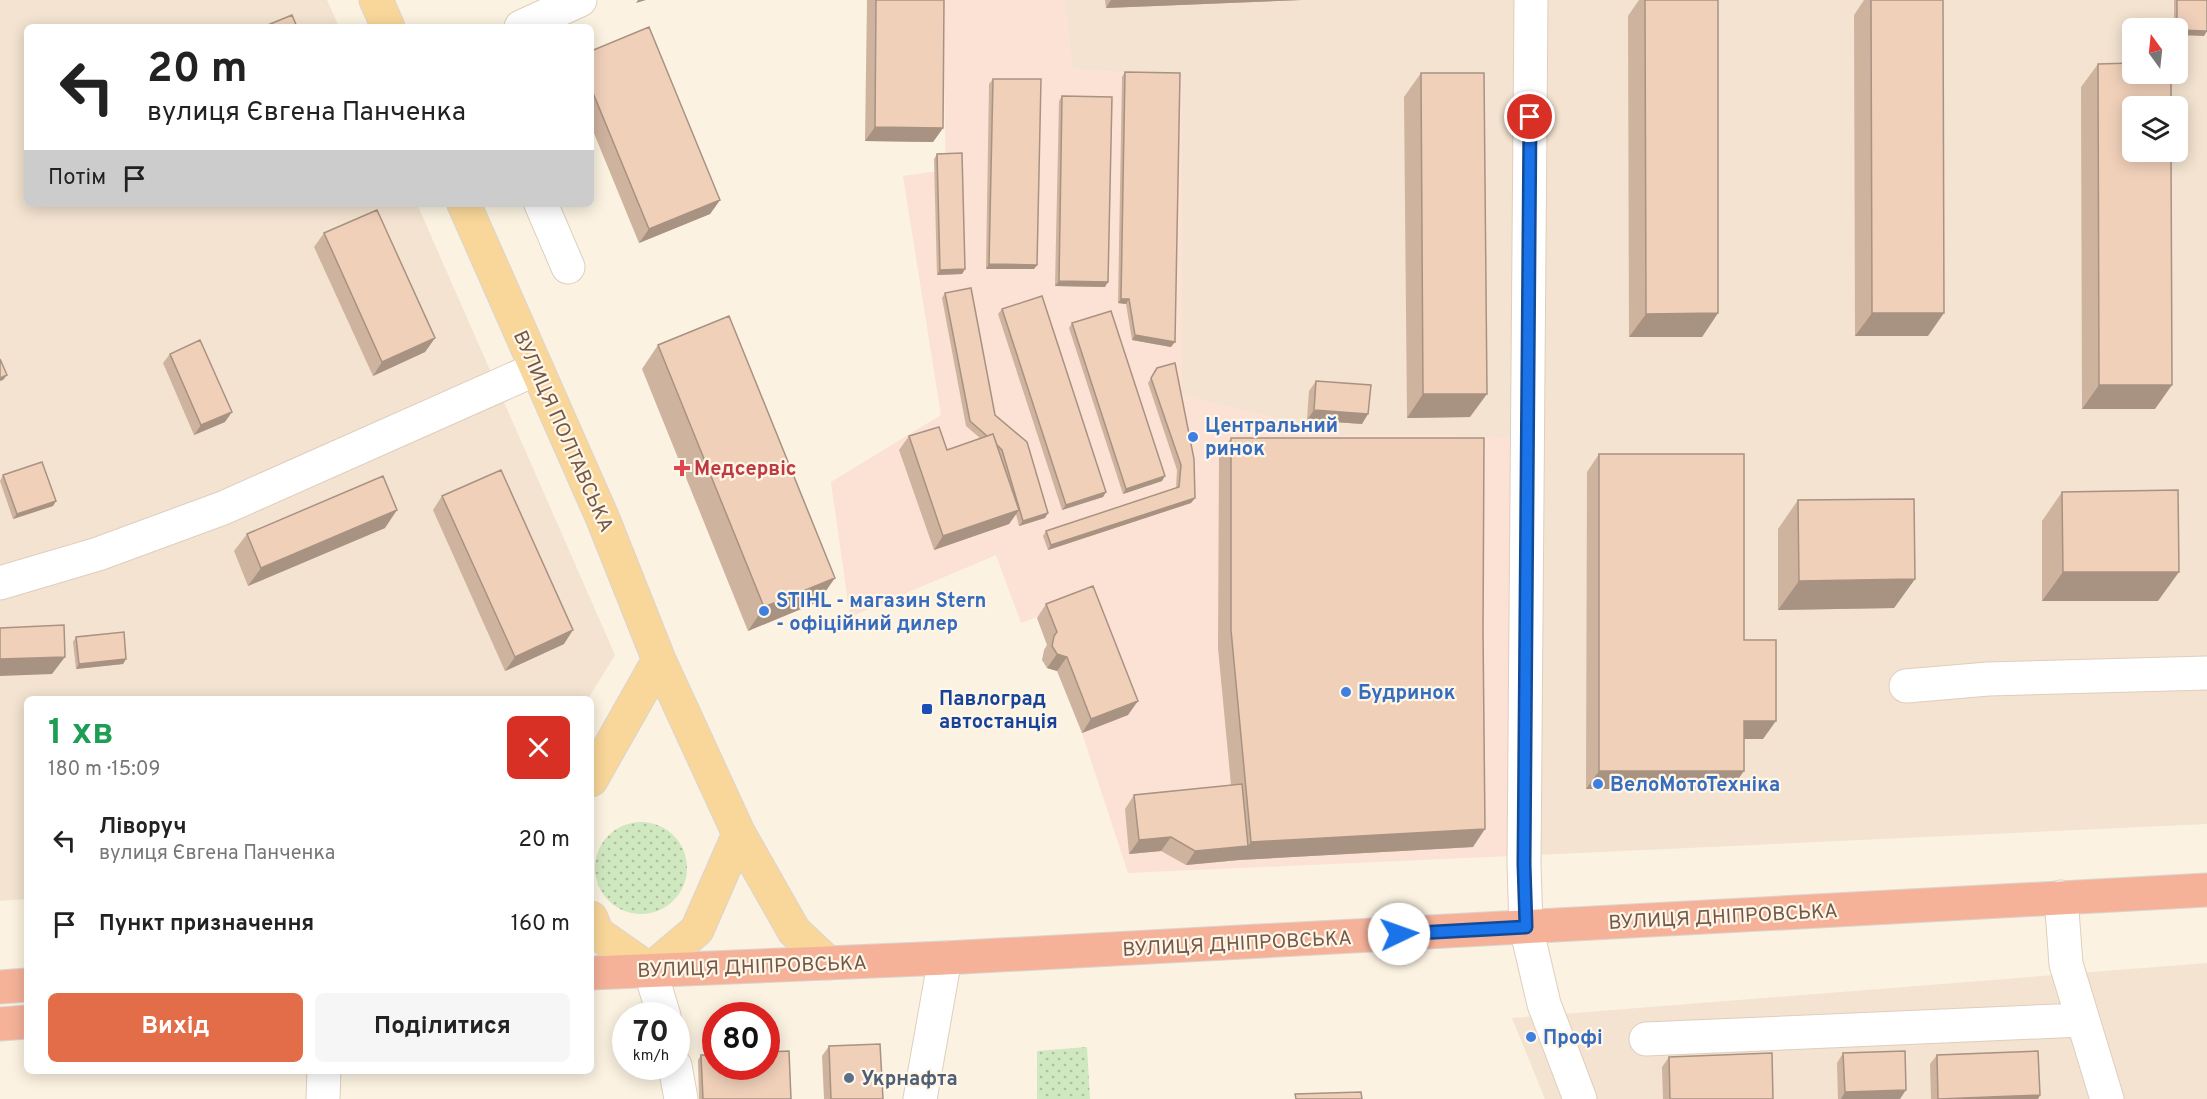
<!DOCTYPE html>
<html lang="uk">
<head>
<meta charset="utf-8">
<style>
	:root { --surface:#fff; --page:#f6f6f6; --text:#222; --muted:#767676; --accent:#e36d48 }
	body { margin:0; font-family:Overpass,sans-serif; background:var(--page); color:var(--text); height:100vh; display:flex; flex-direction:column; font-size:22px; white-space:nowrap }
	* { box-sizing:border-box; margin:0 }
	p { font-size:20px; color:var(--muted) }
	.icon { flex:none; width:33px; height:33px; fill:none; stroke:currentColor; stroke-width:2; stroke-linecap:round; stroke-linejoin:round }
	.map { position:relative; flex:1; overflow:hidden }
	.sheet { position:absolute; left:24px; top:696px; width:570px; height:378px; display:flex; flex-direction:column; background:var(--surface); border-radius:9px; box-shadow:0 3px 15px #0003 }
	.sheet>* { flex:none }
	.banner { position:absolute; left:24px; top:24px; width:570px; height:183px; border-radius:9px; box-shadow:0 3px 15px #0003; background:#fff; color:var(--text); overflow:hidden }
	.needle { width:39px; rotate:345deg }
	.tools { position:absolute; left:2122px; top:18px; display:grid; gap:12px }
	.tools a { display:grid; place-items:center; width:66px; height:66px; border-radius:9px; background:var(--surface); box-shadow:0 3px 15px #0003; font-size:30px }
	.speed { position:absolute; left:612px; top:1002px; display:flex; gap:12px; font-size:30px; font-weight:700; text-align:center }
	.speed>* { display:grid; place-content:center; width:78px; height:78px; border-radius:50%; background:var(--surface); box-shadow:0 3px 15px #0003; line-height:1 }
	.speed small { font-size:15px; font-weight:400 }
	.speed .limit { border:9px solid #d22; background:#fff; color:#111 }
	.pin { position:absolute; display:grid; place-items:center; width:51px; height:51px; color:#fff; margin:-26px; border:3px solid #fff; border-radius:50%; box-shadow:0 2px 6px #0007 }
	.me { position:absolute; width:66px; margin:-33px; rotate:87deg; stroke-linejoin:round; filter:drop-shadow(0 0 4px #0008) }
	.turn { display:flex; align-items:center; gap:21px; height:126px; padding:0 24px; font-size:27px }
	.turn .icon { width:78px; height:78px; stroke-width:2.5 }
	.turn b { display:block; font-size:42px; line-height:51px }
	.then { display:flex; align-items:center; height:57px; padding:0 24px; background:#0003; gap:12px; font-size:22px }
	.round { display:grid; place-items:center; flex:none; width:63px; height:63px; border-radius:9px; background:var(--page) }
	.headline { display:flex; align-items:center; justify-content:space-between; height:102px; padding:0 24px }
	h1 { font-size:36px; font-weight:700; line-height:45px; color:#1e9e55 }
	.primary-button { display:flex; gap:12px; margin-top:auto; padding:12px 24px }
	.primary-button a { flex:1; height:69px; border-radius:9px; background:var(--accent); color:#fff; font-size:24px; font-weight:700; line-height:69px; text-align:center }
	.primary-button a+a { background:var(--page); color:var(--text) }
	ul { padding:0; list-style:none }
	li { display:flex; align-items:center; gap:18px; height:84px; padding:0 24px }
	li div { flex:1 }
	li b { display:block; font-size:22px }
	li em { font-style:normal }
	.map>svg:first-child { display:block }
	.residential { fill:#f3e3d0; fill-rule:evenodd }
	.commercial { fill:#fce1d5 }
	.grass { fill:url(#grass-dots) }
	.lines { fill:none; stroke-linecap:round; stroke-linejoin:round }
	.minor-casing { stroke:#dfcebd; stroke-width:35 }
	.major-casing { stroke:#dad4d0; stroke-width:35 }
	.highway-casing { stroke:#dad4d0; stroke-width:35 }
	.minor { stroke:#fff; stroke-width:33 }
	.major { stroke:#f9d79a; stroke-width:33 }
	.highway { stroke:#f5b299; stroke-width:33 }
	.wall { fill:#ceb39f }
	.shaded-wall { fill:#a89282 }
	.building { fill:#f0d0b9; stroke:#a89282; stroke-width:1.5 }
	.route-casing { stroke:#114b97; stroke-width:15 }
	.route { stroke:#1a73e8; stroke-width:10 }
	.shop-dot { fill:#3f7fe0; stroke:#fff6e7; stroke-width:2 }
	.health-dot { fill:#e0444e; stroke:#fff6e7; stroke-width:2 }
	.transit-dot { fill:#1a4fb4; stroke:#fff6e7; stroke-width:2 }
	.service-dot { fill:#5c6f8a; stroke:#fff6e7; stroke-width:2 }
	.labels { text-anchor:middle; stroke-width:4.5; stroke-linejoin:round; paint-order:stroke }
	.shop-label { font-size:20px; font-weight:bold; fill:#366cbe; stroke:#fff6e7; text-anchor:start }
	.street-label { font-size:20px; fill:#725849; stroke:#fff6e7 }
	.health-label { font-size:20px; font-weight:bold; fill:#be3a42; stroke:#fff6e7; text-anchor:start }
	.transit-label { font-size:20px; font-weight:bold; fill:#164399; stroke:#fff6e7; text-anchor:start }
	.service-label { font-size:20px; font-weight:bold; fill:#4e5e75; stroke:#fff6e7; text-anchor:start }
</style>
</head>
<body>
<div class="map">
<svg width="2207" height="1099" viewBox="0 0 2207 1099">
	<defs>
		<pattern id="grass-dots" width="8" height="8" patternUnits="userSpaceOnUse" patternTransform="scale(1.5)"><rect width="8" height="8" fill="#d0e8c0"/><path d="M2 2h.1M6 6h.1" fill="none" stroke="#adbf9e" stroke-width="1.8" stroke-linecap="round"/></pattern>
	</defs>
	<rect width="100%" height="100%" fill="#fbf2e1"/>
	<path class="residential" d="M0 0H327L339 27H27V204H417L615 655 588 699H27V899L0 901Z
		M1065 0H2207V824L1511 856 1519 439 1443 435H1341L1182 396V77L1072 69ZM2133 28H2178V74H2133ZM2133 106H2178V152H2133Z
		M2207 963V1099H1545L1512 1018Z"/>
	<path class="commercial" d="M942 0H1065L1072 69 1182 77V396L1341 435H1443L1519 438 1511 856 1128 873 1082 733 1128 715 1082 600 1021 623 996 555 850 617 831 482 941 415 903 176 946 170Z"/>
	<path class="grass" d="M595 868a46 46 0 1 1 92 0a46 46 0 1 1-92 0Z
		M1087 1047 1090 1099H1037V1051Z"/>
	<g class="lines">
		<defs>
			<path id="minor" d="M1531 0 1524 864 1526 927 1544 1004 1580 1099
				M521 27 580 0
				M541 204 568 267
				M0 583 98 554 223 508 536 369
				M1906 686 1988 679 2207 673
				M2061 897 2066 964 2107 1099
				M650 970 664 1016
				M1646 1039 2081 1020
				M675 1066 681 1099
				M323 1099 324 1071
				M920 1099 945 958"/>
			<path id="major" d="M376 0 388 27
				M464 204 603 519 659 660 739 834 794 931 828 963
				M591 780 659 660
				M591 918 597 933 650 970 697 930 739 834"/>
			<path id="highway" d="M591 973 945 958 2207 890
				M0 987 27 985
				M0 1024 27 1022"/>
		</defs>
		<use href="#minor" class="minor-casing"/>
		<use href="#major" class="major-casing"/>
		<use href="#highway" class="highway-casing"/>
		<use href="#minor" class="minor"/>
		<use href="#major" class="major"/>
		<use href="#highway" class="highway"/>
	</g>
	<path class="wall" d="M867 0H944L943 128 933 142 865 141Z
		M1105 0H1301L1106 8Z
		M1639 0H1718V313L1702 337H1629L1628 16Z
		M1864 0H1943L1928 336H1855L1854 15Z
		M2174 0H2207L2204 36 2178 28H2174Z
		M591 51 720 200 710 214 639 243 591 126Z
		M2098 64 2155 409H2082L2081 87Z
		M1125 72 1171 347 1132 340 1126 304 1118 303 1122 77Z
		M1421 73 1470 417 1407 418 1404 97Z
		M993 79 1037 265 1034 269H986L989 84Z
		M1062 96 1105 287 1055 286 1059 101Z
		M937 154 965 269 962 274 937 275 934 159Z
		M324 233 435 338 425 352 373 376 314 247Z
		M945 293 995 415 1048 513 1045 518 1019 526 1016 514 1009 524 934 550 899 450 909 436 947 450 980 438 966 426 942 298Z
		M1002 309 1106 492 1103 497 1062 510 998 314Z
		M1072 323 1162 481 1123 494 1069 328Z
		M658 345 818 602 748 631 642 369Z
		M170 354 225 422 194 435 163 363Z
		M1157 368 1195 498 1191 503 1048 550 1043 536 1046 531 1176 488 1177 470 1148 383Z
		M1316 381 1362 424 1307 420 1309 391Z
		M1231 438 1473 847 1239 860 1186 865 1161 851 1129 854 1125 809 1134 795 1231 785 1218 648 1219 456Z
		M1599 454 1744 640 1763 739H1744L1731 789H1586L1587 472Z
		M3 475 56 501 53 506 13 519 0 481Z
		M2062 492 2158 601H2042V521Z
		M442 496 564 644 505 671 433 510Z
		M1798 500 1915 579 1894 608 1778 610V529Z
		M385 528 248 586 234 551 247 534Z
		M1046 604 1128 715 1082 733 1057 671 1047 668 1042 660 1044 650 1047 645 1037 618Z
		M76 637 126 659 123 664 76 669 73 642Z
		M27 753V800L24 757Z
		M829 1046 883 1099H824L822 1056Z
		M1843 1053 1900 1099H1838L1837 1063Z
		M701 1055 791 1099H699L698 1060Z
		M1937 1055 2040 1095 2038 1099H1931L1930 1064Z
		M1669 1057 1773 1099H1663L1662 1067Z"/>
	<path class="shaded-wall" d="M638 0H646L636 3Z
		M1111 0H1301L1106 8Z
		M2178 30 2207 31 2204 36 2178 35Z
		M875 127 943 128 933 142 865 141Z
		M720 200 710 214 639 243 649 229Z
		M989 264 1037 265 1034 269H986Z
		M965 269 962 274 937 275 940 270Z
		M1059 281 1108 282 1105 287 1055 286Z
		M1121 299H1129L1126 304 1118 303Z
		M1718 313 1702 337H1629L1646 314Z
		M1872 313H1944L1928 336H1855Z
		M1135 335 1175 342 1171 347 1132 340Z
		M435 338 425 352 373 376 382 362Z
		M7 375 3 380 0 381V378Z
		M2099 385H2172L2155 409H2082Z
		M1423 394H1487L1470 417 1407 418Z
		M1314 410 1368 414 1362 424 1307 420Z
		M232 412 225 422 194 435 201 425Z
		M1165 476 1162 481 1123 494 1126 489Z
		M1106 492 1103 497 1062 510 1066 505Z
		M1195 498 1191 503 1048 550 1051 545Z
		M56 501 53 506 13 519 17 514Z
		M397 510 385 528 248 586 261 568Z
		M1019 510 1009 524 934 550 943 536Z
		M1048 513 1045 518 1019 526 1023 521Z
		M2063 572H2179L2158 601H2042Z
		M835 578 818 602 748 631 764 607Z
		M1915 579 1894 608 1778 610 1799 581Z
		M573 630 564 644 505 671 515 657Z
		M1057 654 1067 657 1057 671 1047 668Z
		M65 657 52 674 0 676V659Z
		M126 659 123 664 76 669 79 664Z
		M1138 701 1128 715 1082 733 1091 719Z
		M1744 721H1776L1763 739H1731Z
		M1599 771H1744L1731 789H1586Z
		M1485 829 1473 847 1239 860 1186 865 1195 851 1248 846 1251 842Z
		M1171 837 1161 851 1129 854 1139 840Z
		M1906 1090 1900 1099H1841L1845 1092Z
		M2040 1095 2038 1099H1938Z"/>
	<path class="building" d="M876 0H944L943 128 875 127Z
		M1645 0H1718V313L1646 314Z
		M1871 0H1943L1944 313H1872Z
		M2177 0H2207V31L2178 30V28H2177Z
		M292 15 297 27H263Z
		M649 27 720 200 649 229 591 88V51Z
		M2133 63V74H2171V106H2133V152H2171L2172 385H2099L2098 64Z
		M1125 72 1180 73 1175 342 1135 335 1129 299H1121Z
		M1421 73H1484L1487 394H1423Z
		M993 79H1041L1037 265 989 264Z
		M1062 96 1112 97 1108 282 1059 281Z
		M962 153 965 269 940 270 937 154Z
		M377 210 435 338 382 362 324 233Z
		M971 288 995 415 1027 442 1048 513 1023 521 1002 450 997 445 993 434 987 436 970 421 945 293Z
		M1042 296 1106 492 1066 505 1002 309Z
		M1111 311 1165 476 1126 489 1072 323Z
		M729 316 835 578 764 607 658 345Z
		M200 340 232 412 201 425 170 354Z
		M0 359 7 375 0 378Z
		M1175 363 1194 459 1195 498 1051 545 1046 531 1179 487 1181 465 1151 378 1157 368Z
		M1316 381 1371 385 1368 414 1314 410Z
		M939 427 947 450 993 434 1019 510 943 536 909 436Z
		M1231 438H1484L1483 631 1485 829 1251 842 1231 630Z
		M1599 454H1744V640H1776V721H1744V771H1599Z
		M42 462 56 501 17 514 3 475Z
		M501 470 573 630 515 657 442 496Z
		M383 476 397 510 261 568 247 534Z
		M2178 490 2179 572H2063L2062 492Z
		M1914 499 1915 579 1799 581 1798 500Z
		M1093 586 1138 701 1091 719 1067 657 1057 654 1052 646 1054 636 1057 632 1046 604Z
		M64 625 65 657 0 659V628Z
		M124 632 126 659 79 664 76 637Z
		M1242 784 1248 846 1195 851 1171 837 1139 840 1134 795Z
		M880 1044 883 1099H831L829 1046Z
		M789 1051 791 1099H703L701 1055H716V1066H766V1052Z
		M1905 1051 1906 1090 1845 1092 1843 1053Z
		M2038 1051 2040 1095 1938 1099 1937 1055Z
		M1772 1053 1773 1099H1670L1669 1057Z
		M1361 1092 1362 1099H1296L1295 1094Z"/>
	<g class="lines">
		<defs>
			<path id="route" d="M1399 934 1526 927 1524 864 1530 117"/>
		</defs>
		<use href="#route" class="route-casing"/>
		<use href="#route" class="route"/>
	</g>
	<g class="shop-dot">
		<circle cx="1193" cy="437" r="6"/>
		<circle cx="764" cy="611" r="6"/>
		<circle cx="1346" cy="692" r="6"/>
		<circle cx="1598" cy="784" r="6"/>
		<circle cx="1531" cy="1037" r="6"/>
	</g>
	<path class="health-dot" d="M679 459h6v6h6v6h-6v6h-6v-6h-6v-6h6z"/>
	<rect class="transit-dot" x="921" y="703" width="12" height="12" rx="3"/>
	<circle class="service-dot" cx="849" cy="1078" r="6"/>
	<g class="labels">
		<g class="shop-label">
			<text x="1205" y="432">Центральний<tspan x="1205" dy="23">ринок</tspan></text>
			<text x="776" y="607">STIHL - магазин Stern<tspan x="776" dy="23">- офіційний дилер</tspan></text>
			<text x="1358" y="699">Будринок</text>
			<text x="1610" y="791">ВелоМотоТехніка</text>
			<text x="1543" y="1044">Профі</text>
		</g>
		<g class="street-label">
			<text transform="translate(564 431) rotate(66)" y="7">ВУЛИЦЯ ПОЛТАВСЬКА</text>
			<text transform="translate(1723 916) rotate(-3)" y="7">ВУЛИЦЯ ДНІПРОВСЬКА</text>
			<text transform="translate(1237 943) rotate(-3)" y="7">ВУЛИЦЯ ДНІПРОВСЬКА</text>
			<text transform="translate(752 966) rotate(-2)" y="7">ВУЛИЦЯ ДНІПРОВСЬКА</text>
		</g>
		<g class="health-label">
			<text x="694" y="475">Медсервіс</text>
		</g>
		<g class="transit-label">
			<text x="939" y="705">Павлоград<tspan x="939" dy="23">автостанція</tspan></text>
		</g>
		<g class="service-label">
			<text x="861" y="1085">Укрнафта</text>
		</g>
	</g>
</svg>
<div class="tools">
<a><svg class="needle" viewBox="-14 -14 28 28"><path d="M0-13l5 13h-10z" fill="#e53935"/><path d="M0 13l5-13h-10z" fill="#767676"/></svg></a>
<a><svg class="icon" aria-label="layers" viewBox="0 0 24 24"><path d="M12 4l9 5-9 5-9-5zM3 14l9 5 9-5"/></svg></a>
</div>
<div class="speed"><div>70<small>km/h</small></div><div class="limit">80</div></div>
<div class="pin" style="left:1530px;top:117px;background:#d93025"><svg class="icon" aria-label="arrive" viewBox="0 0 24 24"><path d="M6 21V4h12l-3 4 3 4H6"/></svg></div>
<svg class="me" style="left:1399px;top:934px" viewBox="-20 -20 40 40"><circle r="19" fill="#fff"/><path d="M0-13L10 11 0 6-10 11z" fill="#1a73e8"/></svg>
<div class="banner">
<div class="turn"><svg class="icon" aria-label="left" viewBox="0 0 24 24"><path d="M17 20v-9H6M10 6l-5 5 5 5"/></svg><div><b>20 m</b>вулиця Євгена Панченка</div></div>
<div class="then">Потім<svg class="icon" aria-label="arrive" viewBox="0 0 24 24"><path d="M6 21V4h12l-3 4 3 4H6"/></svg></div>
</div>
<section class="sheet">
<div class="headline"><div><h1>1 хв</h1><p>180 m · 15:09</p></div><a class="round" style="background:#d93025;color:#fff"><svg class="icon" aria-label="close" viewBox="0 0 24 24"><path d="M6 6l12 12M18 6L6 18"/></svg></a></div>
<ul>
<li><svg class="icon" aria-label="left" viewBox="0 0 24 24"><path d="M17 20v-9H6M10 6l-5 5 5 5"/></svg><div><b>Ліворуч</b><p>вулиця Євгена Панченка</p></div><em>20 m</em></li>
<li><svg class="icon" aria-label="arrive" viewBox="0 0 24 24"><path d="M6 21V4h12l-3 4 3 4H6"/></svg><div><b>Пункт призначення</b></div><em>160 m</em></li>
</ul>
<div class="primary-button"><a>Вихід</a><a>Поділитися</a></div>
</section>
</div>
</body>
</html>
